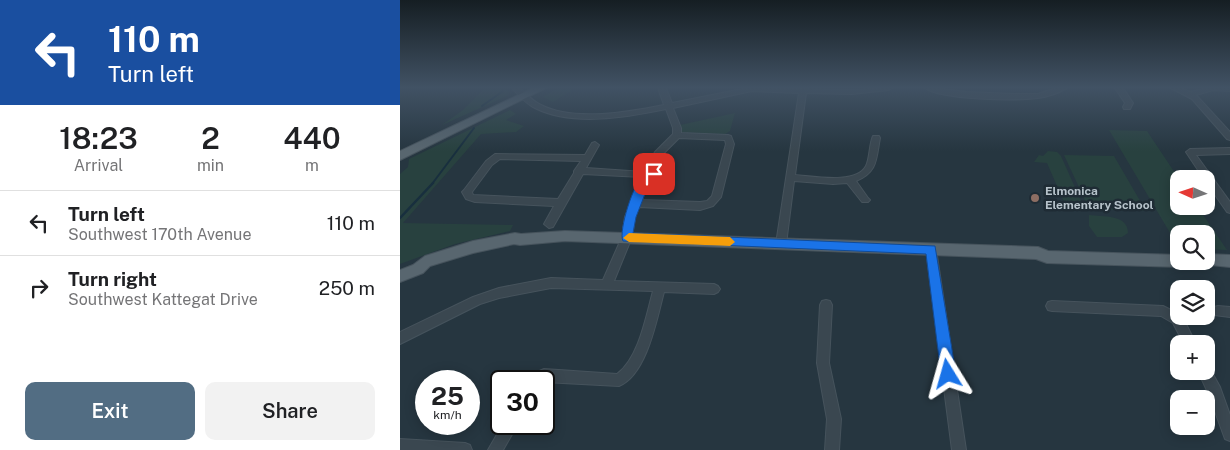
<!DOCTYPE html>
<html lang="en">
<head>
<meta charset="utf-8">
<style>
	:root { --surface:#fff; --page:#f2f2f2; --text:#202124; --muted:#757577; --line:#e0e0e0; --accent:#526d83 }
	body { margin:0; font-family:"Public Sans",sans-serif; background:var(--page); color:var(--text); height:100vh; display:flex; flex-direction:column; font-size:19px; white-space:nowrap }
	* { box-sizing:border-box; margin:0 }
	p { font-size:16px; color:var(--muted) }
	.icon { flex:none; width:28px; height:28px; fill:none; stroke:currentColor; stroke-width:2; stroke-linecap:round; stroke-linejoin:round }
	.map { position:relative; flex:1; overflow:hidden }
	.details { display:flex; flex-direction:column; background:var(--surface); width:400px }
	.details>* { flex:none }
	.hud { background:#1a4fa0; color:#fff; overflow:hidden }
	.needle { width:32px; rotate:273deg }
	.tools { position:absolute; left:770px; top:170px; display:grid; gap:10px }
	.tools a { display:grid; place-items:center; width:45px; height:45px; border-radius:10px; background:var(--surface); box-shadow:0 2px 12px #0003; font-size:25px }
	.speed { position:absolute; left:15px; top:370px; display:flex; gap:10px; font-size:25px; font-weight:700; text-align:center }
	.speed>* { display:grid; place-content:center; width:65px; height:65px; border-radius:50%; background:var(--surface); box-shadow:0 2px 12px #0003; line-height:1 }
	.speed small { font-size:12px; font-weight:400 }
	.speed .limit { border:2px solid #111; border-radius:8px; background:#fff; color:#111 }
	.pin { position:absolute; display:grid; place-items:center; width:42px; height:42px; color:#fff; margin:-21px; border-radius:10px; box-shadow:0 2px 8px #0006 }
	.me { position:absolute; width:55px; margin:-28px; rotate:352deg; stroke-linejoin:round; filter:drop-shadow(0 0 4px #0008) }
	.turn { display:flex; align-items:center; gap:18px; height:105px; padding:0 25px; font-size:22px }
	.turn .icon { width:65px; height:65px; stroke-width:2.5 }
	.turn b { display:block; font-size:35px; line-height:42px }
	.eta { display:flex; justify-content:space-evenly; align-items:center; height:85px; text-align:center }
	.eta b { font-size:30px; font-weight:600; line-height:35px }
	.primary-button { display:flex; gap:10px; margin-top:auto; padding:10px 25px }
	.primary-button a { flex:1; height:58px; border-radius:10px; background:var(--accent); color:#fff; font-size:20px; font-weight:600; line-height:58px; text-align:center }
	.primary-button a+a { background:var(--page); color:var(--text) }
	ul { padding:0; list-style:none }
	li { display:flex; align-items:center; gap:15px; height:65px; padding:0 25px; border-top:1px solid var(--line) }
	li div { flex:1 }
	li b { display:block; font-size:19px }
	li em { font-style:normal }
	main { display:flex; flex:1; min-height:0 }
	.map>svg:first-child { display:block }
	.green { fill:#28413f }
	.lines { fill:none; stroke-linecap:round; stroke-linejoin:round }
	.stream-far1 { stroke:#182f3e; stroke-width:2 }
	.stream { stroke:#182f3e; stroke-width:2.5 }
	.minor-casing { stroke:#46535c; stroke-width:2 }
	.major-casing { stroke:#46535c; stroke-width:2 }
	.minor { fill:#3a4750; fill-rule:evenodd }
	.major { fill:#58666f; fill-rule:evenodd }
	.route { fill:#1a73e8; stroke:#114b97 }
	.slow { fill:#f59e0b }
	.education-dot { fill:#8d6e63; stroke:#1f2c35; stroke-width:2 }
	.labels { text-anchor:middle; stroke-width:5; stroke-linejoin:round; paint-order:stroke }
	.poi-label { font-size:12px; font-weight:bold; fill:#b6c2ca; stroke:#1f2c35; text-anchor:start }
</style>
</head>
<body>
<main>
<section class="details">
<div class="hud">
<div class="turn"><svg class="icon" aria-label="left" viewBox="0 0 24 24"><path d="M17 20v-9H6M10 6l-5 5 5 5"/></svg><div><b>110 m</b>Turn left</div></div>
</div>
<div class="eta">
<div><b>18:23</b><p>Arrival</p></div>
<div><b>2</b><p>min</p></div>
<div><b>440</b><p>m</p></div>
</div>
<ul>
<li><svg class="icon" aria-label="left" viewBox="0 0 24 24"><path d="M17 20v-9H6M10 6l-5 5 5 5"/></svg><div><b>Turn left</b><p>Southwest 170th Avenue</p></div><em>110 m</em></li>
<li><svg class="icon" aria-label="right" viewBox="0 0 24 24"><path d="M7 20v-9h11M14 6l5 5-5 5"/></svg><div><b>Turn right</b><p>Southwest Kattegat Drive</p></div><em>250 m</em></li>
</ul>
<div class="primary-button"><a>Exit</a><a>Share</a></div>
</section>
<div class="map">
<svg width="830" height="450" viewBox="0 0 830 450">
	<rect width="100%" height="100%" fill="#263640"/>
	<path class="green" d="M85 88H104L109 92 107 96 42 125 63 110Z
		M158 88H176L153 102 143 97Z
		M110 110 116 114 106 120 124 126 116 132 81 134 3 223 113 225 110 231 55 244 0 264V174L8 167 9 159Z
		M335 113 330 131 325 134 281 132 280 125Z
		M709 130 747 131 779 179V206H797L827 250 806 249V234H779V248Z
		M648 151 657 152 661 156 682 203 664 202 647 163 634 162 639 155 643 156Z
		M664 155 714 156 746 211 689 209Z
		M689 215C703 217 728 214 728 233L722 237H697L689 226Z"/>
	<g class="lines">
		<path class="stream-far1" d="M82 106 103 91
			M32 184 74 128"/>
		<path class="stream" d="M0 218 33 183"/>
		<defs>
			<path id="minor" d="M112 88H120C127 94 132 101 141 105 175 122 229 112 264 105L258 88H266L272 103 347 88 452 90 492 88 488 90 452 94 406 93 395 175C412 176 456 185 466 166 470 158 469 145 473 136H479L480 138C476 159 478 172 456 181L468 198 470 200 468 202H462L447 183 433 184 394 181 386 244 385 247H377L376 244 399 93 352 91 273 108 281 128V133L328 135 331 136 334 144 321 197 313 206 300 210 239 207 235 217 232 237 214 281 314 284 318 286 320 289 318 292 314 294 264 292C257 318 247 375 219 386L125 381 126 377 144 369 217 374C239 358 246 316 253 291L151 288 99 298 80 304 0 344V332L73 297 99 288 151 278 203 280 222 237 225 217 242 177 183 174 153 227 149 228 144 224 154 206 75 202 66 199 62 192 64 190 86 161 95 154 185 155 192 143 195 142 199 145 186 168 244 172 246 174 244 176 248 177 250 179 242 200 300 202 307 201 312 196 326 144 325 140 279 138 262 155 253 172 250 173 246 170 255 152 273 134V128L266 109C227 117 173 127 135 108 126 104 119 95 112 88ZM100 159 181 161 174 171V173L158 199 73 195 72 192 92 165Z
				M525 88H536L566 92 614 94H638L656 88H667C659 93 647 97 638 98 615 101 542 100 525 88Z
				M715 88H723L733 103 730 109H724L723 107 725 103Z
				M771 88H781L790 92 806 88H830V91L813 90 796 95 830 132V140L827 139 792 99Z
				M830 148V154L796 155 830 202V213L827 212 806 182V179H804L786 152 790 149Z
				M531 245 535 246 536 249 566 450H552L526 249 527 246Z
				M426 300 430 301 432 305 429 363 441 419 439 450H425L427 419 417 363 420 305 422 301Z
				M652 301 763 306 779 314V316H782L796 344H784L773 323 761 316 652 311 648 310 646 306 648 302Z
				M818 306 830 307V317L814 315 812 311 814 307Z
				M806 366 809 367 820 387 830 415V441L825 439 809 395 798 371H806Z
				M103 424H118L103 450H88Z
				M0 439 65 443 70 445 72 450H0Z"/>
			<path id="major" d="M133 88H146L0 160V151Z
				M165 231 638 247 648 251 779 255V261H789L787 265 782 267 647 263 636 259 165 241 120 245 114 244 73 253 30 266 23 273 0 282V270L13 265 25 256 73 241 115 233 121 234Z
				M806 254 830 255V267L801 264 799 261H806Z"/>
		</defs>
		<use href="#minor" class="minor-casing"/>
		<use href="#major" class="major-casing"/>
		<use href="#minor" class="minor"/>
		<use href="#major" class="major"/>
	</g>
	<linearGradient id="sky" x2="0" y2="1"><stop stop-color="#151e23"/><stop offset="0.58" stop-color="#415264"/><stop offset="1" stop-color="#415264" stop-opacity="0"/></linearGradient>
	<rect width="830" height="151" fill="url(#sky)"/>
	<path class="route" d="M254 171 259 174 250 181 236 217 233 233 535 246 556 374 554 379 548 381 543 379 541 374 526 254 223 241C218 231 234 182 243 176 246 173 250 172 254 171Z"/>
	<path class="slow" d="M229 233 330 237 335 242 330 246 229 242 223 238Z"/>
	<circle class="education-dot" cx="635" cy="198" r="5"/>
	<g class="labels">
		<g class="poi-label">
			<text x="645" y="195">Elmonica<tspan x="645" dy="14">Elementary School</tspan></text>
		</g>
	</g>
</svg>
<div class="tools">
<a><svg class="needle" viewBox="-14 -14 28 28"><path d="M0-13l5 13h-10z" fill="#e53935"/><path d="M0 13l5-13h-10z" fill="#757577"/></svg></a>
<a><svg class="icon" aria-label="search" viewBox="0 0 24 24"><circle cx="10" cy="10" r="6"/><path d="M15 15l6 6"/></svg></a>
<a><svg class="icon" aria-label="layers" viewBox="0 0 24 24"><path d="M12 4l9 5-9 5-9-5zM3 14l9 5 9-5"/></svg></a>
<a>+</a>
<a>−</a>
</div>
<div class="speed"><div>25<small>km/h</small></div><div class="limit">30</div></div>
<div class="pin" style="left:254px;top:174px;background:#d93025"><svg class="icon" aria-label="arrive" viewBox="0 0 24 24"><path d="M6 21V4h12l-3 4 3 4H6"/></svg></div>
<svg class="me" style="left:548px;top:374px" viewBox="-20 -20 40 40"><path d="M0-17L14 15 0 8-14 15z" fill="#1a73e8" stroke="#fff" stroke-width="4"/></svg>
</div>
</main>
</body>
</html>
